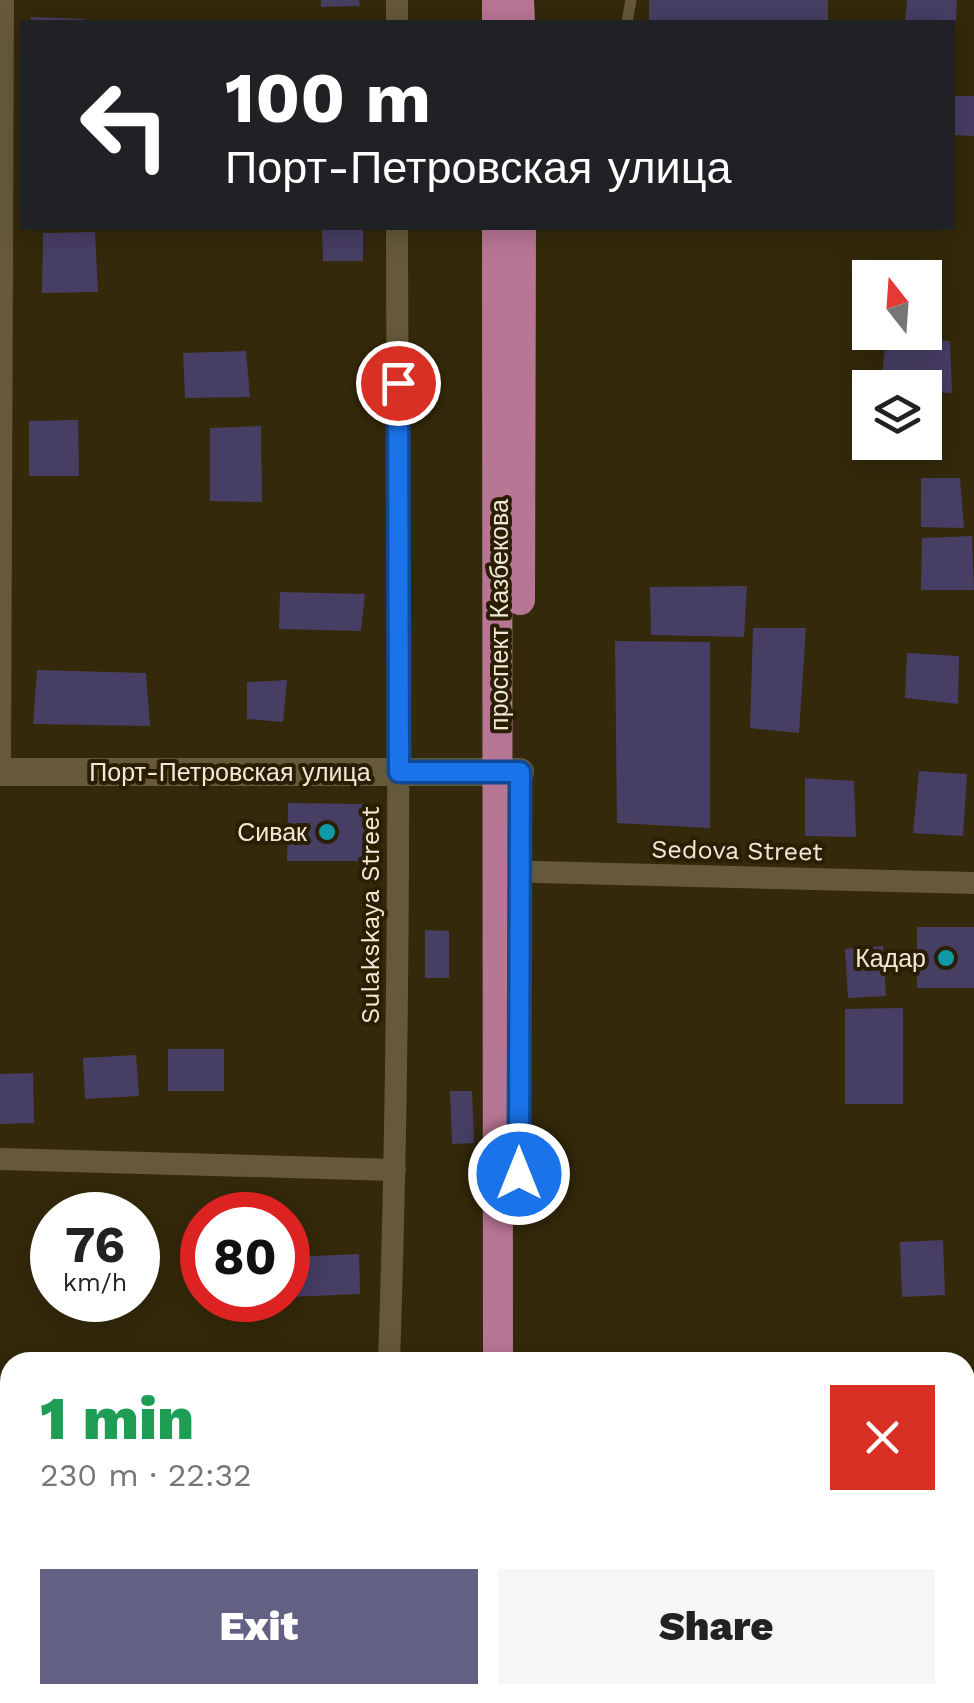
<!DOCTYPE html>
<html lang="en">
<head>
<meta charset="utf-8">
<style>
	:root { --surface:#fff; --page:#f6f6f6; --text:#222; --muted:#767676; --accent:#626183 }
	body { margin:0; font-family:"Work Sans",sans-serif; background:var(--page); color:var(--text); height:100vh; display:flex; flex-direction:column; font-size:38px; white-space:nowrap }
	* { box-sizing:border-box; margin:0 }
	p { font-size:32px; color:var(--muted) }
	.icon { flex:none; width:55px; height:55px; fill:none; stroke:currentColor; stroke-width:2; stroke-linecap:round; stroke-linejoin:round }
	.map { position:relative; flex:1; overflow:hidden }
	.drawer { position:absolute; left:0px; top:1352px; width:975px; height:352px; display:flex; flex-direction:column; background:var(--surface); border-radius:30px 30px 0 0; box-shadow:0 5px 25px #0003 }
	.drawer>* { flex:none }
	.banner { position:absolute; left:20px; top:20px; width:935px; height:210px; border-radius:0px; box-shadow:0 5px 25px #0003; background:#202124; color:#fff; overflow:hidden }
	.needle { width:65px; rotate:343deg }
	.tools { position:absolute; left:852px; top:260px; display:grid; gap:20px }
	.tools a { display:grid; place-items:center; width:90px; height:90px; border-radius:0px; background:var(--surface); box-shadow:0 5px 25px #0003; font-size:50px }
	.speed { position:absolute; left:30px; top:1192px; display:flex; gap:20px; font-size:50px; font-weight:700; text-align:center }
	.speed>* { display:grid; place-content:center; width:130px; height:130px; border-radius:50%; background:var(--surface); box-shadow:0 5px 25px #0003; line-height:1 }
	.speed small { font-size:25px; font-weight:400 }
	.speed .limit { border:15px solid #d22; background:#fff; color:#111 }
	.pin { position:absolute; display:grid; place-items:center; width:85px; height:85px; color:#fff; margin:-42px; border:5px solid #fff; border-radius:50%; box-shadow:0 2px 10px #0007 }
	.me { position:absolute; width:110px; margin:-55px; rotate:0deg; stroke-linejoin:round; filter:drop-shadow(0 0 8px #0008) }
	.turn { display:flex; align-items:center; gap:35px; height:210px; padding:0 40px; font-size:45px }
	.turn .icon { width:130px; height:130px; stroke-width:2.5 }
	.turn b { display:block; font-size:70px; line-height:85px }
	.round { display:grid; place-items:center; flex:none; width:105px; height:105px; border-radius:0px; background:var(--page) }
	.overview { display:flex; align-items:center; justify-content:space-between; height:170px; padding:0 40px }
	h1 { font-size:60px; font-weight:800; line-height:75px; color:#1e9e55 }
	.cta { display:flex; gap:20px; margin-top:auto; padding:20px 40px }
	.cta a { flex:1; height:115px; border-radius:0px; background:var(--accent); color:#fff; font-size:40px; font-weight:800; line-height:115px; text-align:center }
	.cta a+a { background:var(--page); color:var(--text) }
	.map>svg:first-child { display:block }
	.building { fill:#473e64 }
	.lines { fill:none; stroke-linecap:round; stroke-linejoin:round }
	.service { stroke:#66593a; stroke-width:11 }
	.minor { stroke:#66593a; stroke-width:22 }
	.tertiary { stroke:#66593a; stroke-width:28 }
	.trunk { stroke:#b87695; stroke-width:30 }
	.route-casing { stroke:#114b97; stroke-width:25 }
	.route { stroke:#1a73e8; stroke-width:18 }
	.culture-dot { fill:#0f9aa8; stroke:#2a1f02; stroke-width:4 }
	.labels { text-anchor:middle; stroke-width:8; stroke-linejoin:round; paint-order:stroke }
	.street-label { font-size:25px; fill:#f0e9d8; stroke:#2a1f02 }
	.poi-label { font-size:25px; fill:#f0e9d8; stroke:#2a1f02; text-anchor:end }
</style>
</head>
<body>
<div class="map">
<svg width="974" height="1703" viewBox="0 0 974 1703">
	<rect width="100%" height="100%" fill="#34290a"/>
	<path class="building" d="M321 0H359L360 6 321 7Z
		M649 0H828V22H649Z
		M907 0H957L956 22H905Z
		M31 17 83 19V22H31Z
		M952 96H974V136L952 135Z
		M322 228H363V261H323Z
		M95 232 98 292 42 293 43 233Z
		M886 337 950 341 952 393 925 391V388L881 387Z
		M246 351 250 397 185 398 183 353Z
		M78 420 79 476H29V421Z
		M261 426 262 502 210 501V428Z
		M921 478H960L964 528 921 527Z
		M972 536 974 590H921L922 538Z
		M747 586 744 637 651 635 650 587Z
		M280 592 365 594 361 631 279 629Z
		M753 628H806L799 733 750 728Z
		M615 641 710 642V828L617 823Z
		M907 653 959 656 958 704 905 698Z
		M37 670 146 673 150 726 33 724Z
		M287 680 283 722 247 719V682Z
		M919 771 967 774 963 836 913 833Z
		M805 778 854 781 856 837 805 836Z
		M288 803 367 804 366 861H287Z
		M917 927H974V988H917Z
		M425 930 449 931V978H425Z
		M883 946 886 996 848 998 845 949Z
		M903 1008V1104H845V1009Z
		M168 1049H224V1091H168Z
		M136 1055 139 1096 85 1099 83 1058Z
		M33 1073 34 1123 0 1124V1074Z
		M450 1091H472L474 1143 452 1144Z
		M943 1240 945 1295 902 1297 900 1242Z
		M359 1254 360 1294 288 1297V1257Z
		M835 1695H901V1703H835Z"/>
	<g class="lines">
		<path class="service" d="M627 22 631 0"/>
		<path class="minor" d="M397 0V22
			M0 760 3 0
			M498 871 974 883
			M0 1159 395 1170
			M389 1362C402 984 398 606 397 228
			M0 1554H10
			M386 1695V1703"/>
		<path class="tertiary" d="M0 772H520"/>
		<path class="trunk" d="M519 0 520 22
			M497 22V0
			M497 228 498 1362
			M520 600 521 228
			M498 1695V1703
			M519 1695V1703"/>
	</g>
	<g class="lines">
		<defs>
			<path id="route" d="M398 383 399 772H520L519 1174"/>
		</defs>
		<use href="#route" class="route-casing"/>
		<use href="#route" class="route"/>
	</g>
	<g class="culture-dot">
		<circle cx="327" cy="832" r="10"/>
		<circle cx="946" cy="958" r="10"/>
	</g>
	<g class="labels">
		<g class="street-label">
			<text transform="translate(499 615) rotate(-90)" y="9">проспект Казбекова</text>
			<text x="230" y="781">Порт-Петровская улица</text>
			<text transform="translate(737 850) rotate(1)" y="9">Sedova Street</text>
			<text transform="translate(370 915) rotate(-90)" y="9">Sulakskaya Street</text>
		</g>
		<g class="poi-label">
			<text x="307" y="841">Сивак</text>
			<text x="926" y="967">Кадар</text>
		</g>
	</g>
</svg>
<div class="tools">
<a><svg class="needle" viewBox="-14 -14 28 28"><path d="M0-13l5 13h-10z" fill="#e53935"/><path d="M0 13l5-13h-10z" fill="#767676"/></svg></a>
<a><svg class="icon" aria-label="layers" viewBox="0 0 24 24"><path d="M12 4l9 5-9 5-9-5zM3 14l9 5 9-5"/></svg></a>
</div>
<div class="speed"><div>76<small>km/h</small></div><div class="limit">80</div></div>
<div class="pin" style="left:398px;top:383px;background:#d93025"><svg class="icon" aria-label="arrive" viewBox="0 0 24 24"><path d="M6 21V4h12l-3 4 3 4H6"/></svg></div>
<svg class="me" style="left:519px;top:1174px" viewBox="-20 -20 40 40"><circle r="17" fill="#1a73e8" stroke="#fff" stroke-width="3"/><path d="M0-11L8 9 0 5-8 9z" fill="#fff"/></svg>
<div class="banner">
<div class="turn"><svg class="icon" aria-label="left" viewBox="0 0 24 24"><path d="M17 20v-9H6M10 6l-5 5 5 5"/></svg><div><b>100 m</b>Порт-Петровская улица</div></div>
</div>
<section class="drawer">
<div class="overview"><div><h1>1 min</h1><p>230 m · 22:32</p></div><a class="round" style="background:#d93025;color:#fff"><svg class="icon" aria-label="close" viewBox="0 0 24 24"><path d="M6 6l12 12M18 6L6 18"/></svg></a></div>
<div class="cta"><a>Exit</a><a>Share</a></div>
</section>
</div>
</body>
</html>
